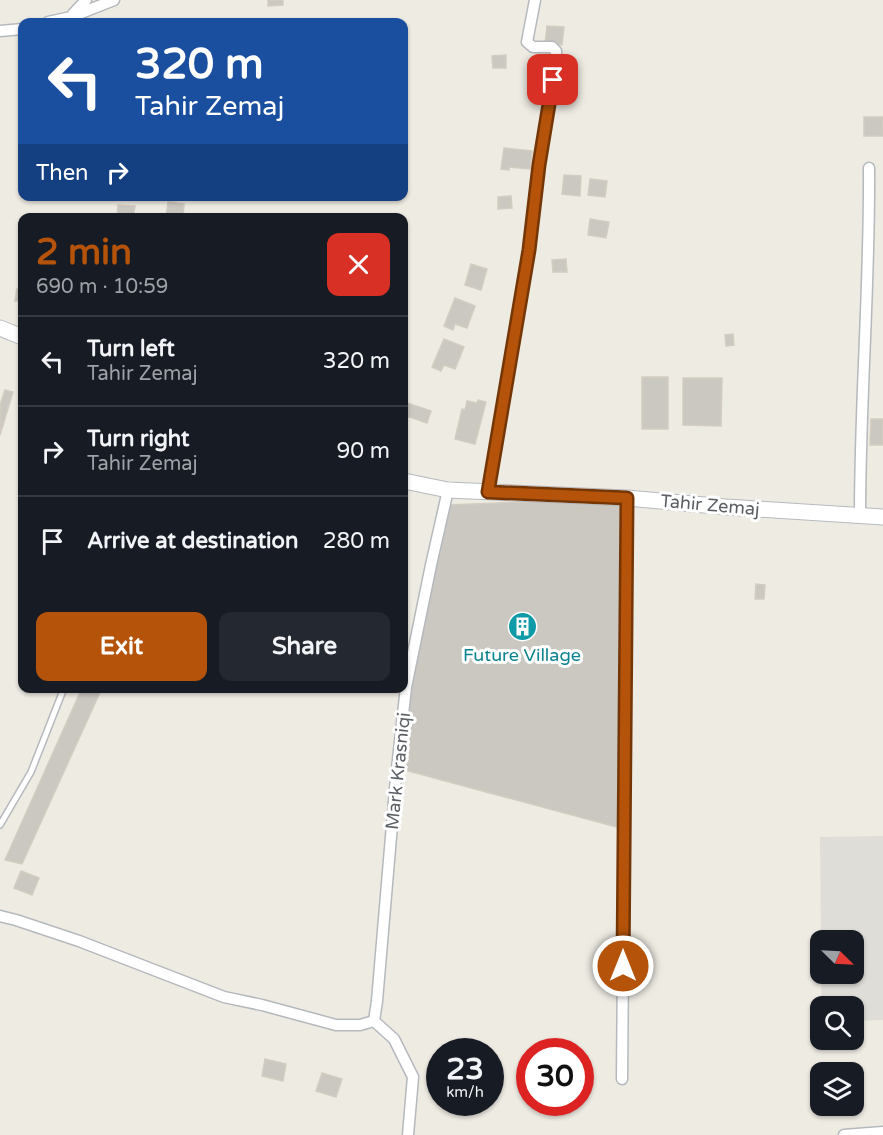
<!DOCTYPE html>
<html lang="en">
<head>
<meta charset="utf-8">
<style>
	:root { --surface:#171b24; --page:#242831; --text:#f1f3f6; --muted:#9ea1a6; --line:#363941; --accent:#b45309 }
	body { margin:0; font-family:"Varela Round",sans-serif; background:var(--page); color:var(--text); height:100vh; display:flex; flex-direction:column; font-size:22px; white-space:nowrap }
	* { box-sizing:border-box; margin:0 }
	p { font-size:20px; color:var(--muted) }
	.icon { flex:none; width:33px; height:33px; fill:none; stroke:currentColor; stroke-width:2; stroke-linecap:round; stroke-linejoin:round }
	.map { position:relative; flex:1; overflow:hidden }
	.side { position:absolute; left:18px; top:213px; width:390px; height:480px; display:flex; flex-direction:column; background:var(--surface); border-radius:12px; box-shadow:0 2px 4px #0004 }
	.side>* { flex:none }
	.hud { position:absolute; left:18px; top:18px; width:390px; height:183px; border-radius:12px; box-shadow:0 2px 4px #0004; background:#1a4fa0; color:#fff; overflow:hidden }
	.needle { width:39px; rotate:114deg }
	.fabs { position:absolute; left:810px; top:930px; display:grid; gap:12px }
	.fabs a { display:grid; place-items:center; width:54px; height:54px; border-radius:12px; background:var(--surface); box-shadow:0 2px 4px #0004; font-size:30px }
	.speed { position:absolute; left:426px; top:1038px; display:flex; gap:12px; font-size:30px; font-weight:700; text-align:center }
	.speed>* { display:grid; place-content:center; width:78px; height:78px; border-radius:50%; background:var(--surface); box-shadow:0 2px 4px #0004; line-height:1 }
	.speed small { font-size:15px; font-weight:400 }
	.speed .limit { border:9px solid #d22; background:#fff; color:#111 }
	.pin { position:absolute; display:grid; place-items:center; width:51px; height:51px; color:#fff; margin:-26px; border-radius:12px; box-shadow:0 3px 9px #0006 }
	.me { position:absolute; width:66px; margin:-33px; rotate:0deg; stroke-linejoin:round; filter:drop-shadow(0 0 4px #0008) }
	.turn { display:flex; align-items:center; gap:21px; height:126px; padding:0 18px; font-size:27px }
	.turn .icon { width:78px; height:78px; stroke-width:2.5 }
	.turn b { display:block; font-size:42px; line-height:51px }
	.then { display:flex; align-items:center; height:57px; padding:0 18px; background:#0003; gap:12px; font-size:22px }
	.round { display:grid; place-items:center; flex:none; width:63px; height:63px; border-radius:12px; background:var(--page) }
	.headline { display:flex; align-items:center; justify-content:space-between; height:102px; padding:0 18px }
	h1 { font-size:36px; font-weight:800; line-height:45px; color:var(--accent) }
	.primary-button { display:flex; gap:12px; margin-top:auto; padding:12px 18px }
	.primary-button a { flex:1; height:69px; border-radius:12px; background:var(--accent); color:#fff; font-size:24px; font-weight:800; line-height:69px; text-align:center }
	.primary-button a+a { background:var(--page); color:var(--text) }
	ul { padding:0; list-style:none }
	li { display:flex; align-items:center; gap:18px; height:90px; padding:0 18px; border-top:2px solid var(--line) }
	li div { flex:1 }
	li b { display:block; font-size:22px }
	li em { font-style:normal }
	.map>svg:first-child { display:block }
	.industrial { fill:#dfddd7 }
	.building { fill:#cbc8c2; stroke:#d3cdc1; stroke-width:1.5 }
	.lines { fill:none; stroke-linecap:round; stroke-linejoin:round }
	.lane-casing { stroke:#b5b9bd; stroke-width:8 }
	.street-casing { stroke:#b5b9bd; stroke-width:13 }
	.secondary-casing { stroke:#b6babf; stroke-width:17 }
	.lane { stroke:#fff; stroke-width:5 }
	.street { stroke:#fff; stroke-width:10 }
	.secondary { stroke:#fff; stroke-width:15 }
	.route-casing { stroke:#753606; stroke-width:15 }
	.route { stroke:#b45309; stroke-width:10 }
	.labels { text-anchor:middle; stroke-width:6; stroke-linejoin:round; paint-order:stroke }
	.street-label { font-size:18px; fill:#5b5f64; stroke:#fff }
	.culture-label { font-size:18px; fill:#0d838f; stroke:#fff }
</style>
</head>
<body>
<div class="map">
<svg width="883" height="1135" viewBox="0 0 883 1135">
	<rect width="100%" height="100%" fill="#eeebe3"/>
	<path class="industrial" d="M883 836V1020L854 1021V1006H822L821 974H854V940H821L820 837Z"/>
	<path class="building" d="M268 0H283V5L268 6Z
		M547 26 564 27 562 45 545 44Z
		M506 55V68H493L492 56Z
		M864 117H883V136H864Z
		M504 148 532 151 530 169 509 167V170L501 169Z
		M564 175 581 176 580 196 562 194Z
		M590 179 607 181 605 197 588 195Z
		M511 196 512 208 498 209V197Z
		M168 202 184 204 183 218 166 217Z
		M118 205 135 206 133 218H117Z
		M590 219 609 222 606 238 588 235Z
		M566 259 567 272H553L552 260Z
		M471 264 487 269 481 290 465 285Z
		M17 289 22 290V301H15Z
		M455 298 475 306 467 328 455 324 453 330 444 326Z
		M733 334 734 345 726 346 725 335Z
		M444 339 464 347 455 369 444 365 441 371 432 367Z
		M642 377H668V429H642Z
		M683 378H722L721 426 683 425Z
		M5 390 13 392 0 435V405Z
		M478 400 486 402 475 444 455 439 462 409 465 410 467 401 477 403Z
		M404 402 431 411 427 423 407 416 404 428Z
		M871 419H883V445H870Z
		M627 498 624 829 397 768 431 565 447 505Z
		M756 584 765 585 764 599H755Z
		M82 688H102L22 864 5 860Z
		M21 871 39 878 32 895 14 888Z
		M265 1059 286 1064 283 1081 262 1076Z
		M322 1073 342 1079 336 1097 316 1091Z"/>
	<g class="lines">
		<defs>
			<path id="lane" d="M0 825 31 772 64 688"/>
			<path id="street" d="M73 14 86 0
				M48 22 71 17 114 0
				M0 31 22 29
				M488 492 529 251 539 165 556 58V51L552 47H533L527 42 535 0
				M860 515C860 399 870 284 869 168
				M0 916 16 920 79 941 224 997 262 1005 336 1025H360L374 1021 377 1001 396 778 406 687 431 565 448 490
				M374 1021 394 1039 413 1077 408 1135
				M622 1079 627 498
				M844 1135 883 1132"/>
			<path id="secondary" d="M0 328 22 337
				M404 481 448 490 627 498 726 507 883 517"/>
		</defs>
		<use href="#lane" class="lane-casing"/>
		<use href="#street" class="street-casing"/>
		<use href="#secondary" class="secondary-casing"/>
		<use href="#lane" class="lane"/>
		<use href="#street" class="street"/>
		<use href="#secondary" class="secondary"/>
	</g>
	<g class="lines">
		<defs>
			<path id="route" d="M553 80 539 165 529 250 488 492 627 498 623 966"/>
		</defs>
		<use href="#route" class="route-casing"/>
		<use href="#route" class="route"/>
	</g>
	<defs>
		<symbol id="building-disc" viewBox="-11 -11 22 22"><circle r="9.5" fill="#0f9aa8" stroke="#fff"/><path d="M-4-6H4V6H1V3H-1V6H-4ZM-2.5-4.3h1.7v1.8h-1.7ZM.8-4.3h1.7v1.8H.8ZM-2.5-1h1.7V.8h-1.7ZM.8-1h1.7V.8H.8Z" fill="#fff"/></symbol>
	</defs>
	<g fill-rule="evenodd">
		<use href="#building-disc" x="506" y="610" width="33" height="33"/>
	</g>
	<g class="labels">
		<g class="street-label">
			<text transform="translate(710 505) rotate(5)" y="6">Tahir Zemaj</text>
			<text transform="translate(398 771) rotate(-84)" y="6">Mark Krasniqi</text>
		</g>
		<g class="culture-label">
			<text x="522" y="661">Future Village</text>
		</g>
	</g>
</svg>
<div class="fabs">
<a><svg class="needle" viewBox="-14 -14 28 28"><path d="M0-13l5 13h-10z" fill="#e53935"/><path d="M0 13l5-13h-10z" fill="#9ea1a6"/></svg></a>
<a><svg class="icon" aria-label="search" viewBox="0 0 24 24"><circle cx="10" cy="10" r="6"/><path d="M15 15l6 6"/></svg></a>
<a><svg class="icon" aria-label="layers" viewBox="0 0 24 24"><path d="M12 4l9 5-9 5-9-5zM3 14l9 5 9-5"/></svg></a>
</div>
<div class="speed"><div>23<small>km/h</small></div><div class="limit">30</div></div>
<div class="pin" style="left:553px;top:80px;background:#d93025"><svg class="icon" aria-label="arrive" viewBox="0 0 24 24"><path d="M6 21V4h12l-3 4 3 4H6"/></svg></div>
<svg class="me" style="left:623px;top:966px" viewBox="-20 -20 40 40"><circle r="17" fill="#b45309" stroke="#fff" stroke-width="3"/><path d="M0-11L8 9 0 5-8 9z" fill="#fff"/></svg>
<div class="hud">
<div class="turn"><svg class="icon" aria-label="left" viewBox="0 0 24 24"><path d="M17 20v-9H6M10 6l-5 5 5 5"/></svg><div><b>320 m</b>Tahir Zemaj</div></div>
<div class="then">Then<svg class="icon" aria-label="right" viewBox="0 0 24 24"><path d="M7 20v-9h11M14 6l5 5-5 5"/></svg></div>
</div>
<section class="side">
<div class="headline"><div><h1>2 min</h1><p>690 m · 10:59</p></div><a class="round" style="background:#d93025;color:#fff"><svg class="icon" aria-label="close" viewBox="0 0 24 24"><path d="M6 6l12 12M18 6L6 18"/></svg></a></div>
<ul>
<li><svg class="icon" aria-label="left" viewBox="0 0 24 24"><path d="M17 20v-9H6M10 6l-5 5 5 5"/></svg><div><b>Turn left</b><p>Tahir Zemaj</p></div><em>320 m</em></li>
<li><svg class="icon" aria-label="right" viewBox="0 0 24 24"><path d="M7 20v-9h11M14 6l5 5-5 5"/></svg><div><b>Turn right</b><p>Tahir Zemaj</p></div><em>90 m</em></li>
<li><svg class="icon" aria-label="arrive" viewBox="0 0 24 24"><path d="M6 21V4h12l-3 4 3 4H6"/></svg><div><b>Arrive at destination</b></div><em>280 m</em></li>
</ul>
<div class="primary-button"><a>Exit</a><a>Share</a></div>
</section>
</div>
</body>
</html>
